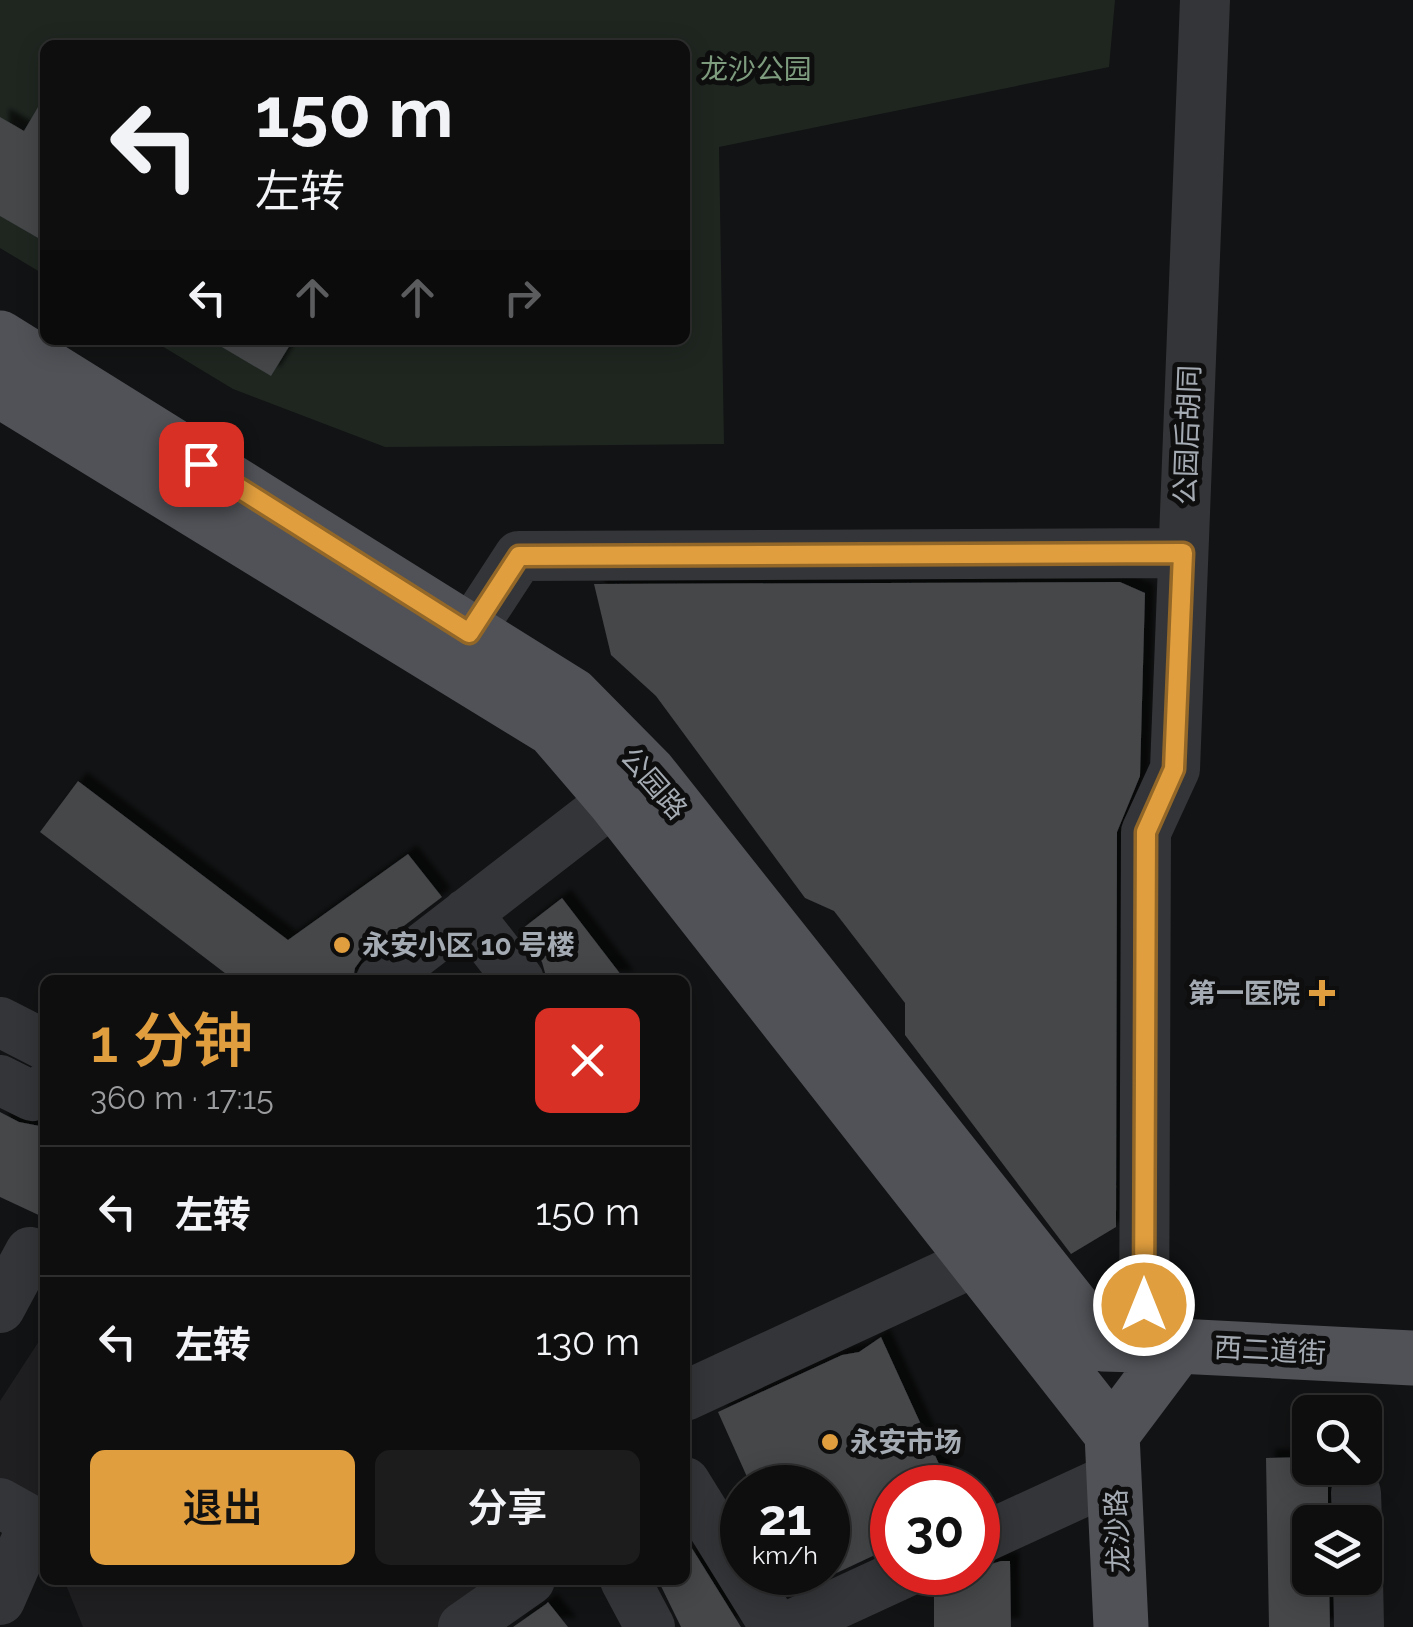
<!DOCTYPE html>
<html lang="zh">
<head>
<meta charset="utf-8">
<style>
	:root { --surface:#0e0e0f; --page:#1c1c1d; --text:#f1f3f6; --muted:#9b9c9e; --line:#2e2e2f; --accent:#e09e3e }
	body { margin:0; font-family:Raleway,"Noto Sans SC",sans-serif; background:var(--page); color:var(--text); height:100vh; display:flex; flex-direction:column; font-size:38px; white-space:nowrap }
	* { box-sizing:border-box; margin:0 }
	p { font-size:32px; color:var(--muted) }
	.icon { flex:none; width:55px; height:55px; fill:none; stroke:currentColor; stroke-width:2; stroke-linecap:round; stroke-linejoin:round }
	.map { position:relative; flex:1; overflow:hidden }
	.sheet { position:absolute; left:40px; top:975px; width:650px; height:610px; display:flex; flex-direction:column; background:var(--surface); border-radius:15px; box-shadow:0 5px 25px #0003,0 0 0 2px var(--line) }
	.sheet>* { flex:none }
	.banner { position:absolute; left:40px; top:40px; width:650px; height:305px; border-radius:15px; box-shadow:0 5px 25px #0003,0 0 0 2px var(--line); background:#0e0e0f; color:var(--text); overflow:hidden }
	.tools { position:absolute; left:1292px; top:1395px; display:grid; gap:20px }
	.tools a { display:grid; place-items:center; width:90px; height:90px; border-radius:15px; background:var(--surface); box-shadow:0 5px 25px #0003,0 0 0 2px var(--line); font-size:50px }
	.speed { position:absolute; left:720px; top:1465px; display:flex; gap:20px; font-size:50px; font-weight:700; text-align:center }
	.speed>* { display:grid; place-content:center; width:130px; height:130px; border-radius:50%; background:var(--surface); box-shadow:0 5px 25px #0003,0 0 0 2px var(--line); line-height:1 }
	.speed small { font-size:25px; font-weight:400 }
	.speed .limit { border:15px solid #d22; background:#fff; color:#111 }
	.pin { position:absolute; display:grid; place-items:center; width:85px; height:85px; color:#fff; margin:-42px; border-radius:20px; box-shadow:0 5px 15px #0006 }
	.me { position:absolute; width:110px; margin:-55px; rotate:0deg; stroke-linejoin:round; filter:drop-shadow(0 0 8px #0008) }
	.turn { display:flex; align-items:center; gap:35px; height:210px; padding:0 50px; font-size:45px }
	.turn .icon { width:130px; height:130px; stroke-width:2.5 }
	.turn b { display:block; font-size:70px; line-height:85px }
	.lanes { display:flex; align-items:center; height:95px; padding:0 50px; background:#0003; justify-content:center; gap:50px; direction:ltr }
	.lanes .off { opacity:.35 }
	.round { display:grid; place-items:center; flex:none; width:105px; height:105px; border-radius:15px; background:var(--page) }
	.overview { display:flex; align-items:center; justify-content:space-between; height:170px; padding:0 50px }
	h1 { font-size:60px; font-weight:600; line-height:75px; color:var(--accent) }
	.action { display:flex; gap:20px; margin-top:auto; padding:20px 50px }
	.action a { flex:1; height:115px; border-radius:15px; background:var(--accent); color:#111; font-size:40px; font-weight:600; line-height:115px; text-align:center }
	.action a+a { background:var(--page); color:var(--text) }
	ul { padding:0; list-style:none }
	li { display:flex; align-items:center; gap:30px; height:130px; padding:0 50px; border-top:2px solid var(--line) }
	li div { flex:1 }
	li b { display:block; font-size:38px }
	li em { font-style:normal }
	.map>svg:first-child { display:block }
	.built { fill:#1f1f21 }
	.green { fill:#1f2620 }
	.building { fill:#444649; filter:url(#shadow) }
	.lines { fill:none; stroke-linecap:round; stroke-linejoin:round }
	.minor { stroke:#343538; stroke-width:50 }
	.major { stroke:#505257; stroke-width:55 }
	.route-casing { stroke:#926728; stroke-width:25 }
	.route { stroke:#e09e3e; stroke-width:18 }
	.poi-dot { fill:#e09e3e; stroke:#0e0e0f; stroke-width:4 }
	.labels { text-anchor:middle; stroke-width:10; stroke-linejoin:round; paint-order:stroke }
	.park-label { font-size:28px; fill:#7e9c7e; stroke:#0e0e0f }
	.street-label { font-size:28px; fill:#a5abb3; stroke:#0e0e0f }
	.poi-label { font-size:28px; font-weight:bold; fill:#a5abb3; stroke:#0e0e0f; text-anchor:start }
</style>
</head>
<body>
<div class="map">
<svg width="1413" height="1627" viewBox="0 0 1413 1627">
	<defs>
		<filter id="shadow"><feDropShadow dx="9" dy="-9" stdDeviation="2.5" flood-color="#0009"/></filter>
	</defs>
	<rect width="100%" height="100%" fill="#121314"/>
	<path class="built" d="M45 1332V1532L0 1492V1401Z
		M64 1580H518L452 1627H83Z"/>
	<path class="green" d="M0 0H1115L1109 67 719 147 724 444 385 447 233 389 152 340H685V45H45V275L0 248Z"/>
	<path class="building" d="M45 95V242L0 216V117L24 131Z
		M210 340H293L271 376Z
		M1120 582 1145 593 1140 776 1117 832 1116 1227 1071 1254 905 1035V1003L834 911 805 898 656 696 611 655 594 584Z
		M78 781 288 940 408 854 442 897 363 957 355 968 353 980H234L40 832Z
		M562 898 625 980H547L542 962 518 932Z
		M0 1112 19 1122 45 1127V1218L0 1197Z
		M881 1337 950 1488H892V1547L828 1577V1488H752L718 1412 842 1355 859 1352Z
		M1310 1457V1468H1328V1522H1310V1578H1329L1330 1627H1269L1266 1458Z
		M685 1537 741 1627H681L658 1580H685Z
		M1001 1561H1010L1011 1627H934V1572H978V1568Z
		M548 1602 568 1627H513L546 1604Z"/>
	<g class="lines">
		<path class="minor" d="M448 665 519 556 1183 553
			M467 913 519 980
			M381 980 645 776
			M0 1022 45 1045
			M0 1080 32 1096 45 1088
			M0 1308 30 1252
			M1144 1345 1146 832 1175 769 1205 0
			M685 1396 976 1261
			M685 1482 775 1627
			M1356 1493 1357 1522
			M0 1503 34 1522 0 1600
			M978 1540 1115 1477
			M1358 1578 1359 1627
			M625 1580 650 1627
			M463 1627 530 1580
			M787 1627 906 1572"/>
		<path class="major" d="M0 338 572 695 649 773 1102 1344 1178 1346
			M0 390 553 729 614 800 1112 1434
			M1112 1434 1178 1346 1413 1358
			M1112 1434 1121 1627"/>
	</g>
	<g class="lines">
		<defs>
			<path id="route" d="M201 464 469 633 519 556 1183 553 1174 769 1146 832 1144 1305"/>
		</defs>
		<use href="#route" class="route-casing"/>
		<use href="#route" class="route"/>
	</g>
	<g class="poi-dot">
		<circle cx="342" cy="945" r="10"/>
		<path d="M1317 978h10v10h10v10h-10v10h-10v-10h-10v-10h10z"/>
		<circle cx="830" cy="1442" r="10"/>
	</g>
	<g class="labels">
		<g class="park-label">
			<text x="756" y="79">龙沙公园</text>
		</g>
		<g class="street-label">
			<text transform="translate(1187 435) rotate(-88)" y="10">公园后胡同</text>
			<text transform="translate(654 783) rotate(49)" y="10">公园路</text>
			<text transform="translate(1270 1350) rotate(3)" y="10">西二道街</text>
			<text transform="translate(1117 1531) rotate(-92)" y="10">龙沙路</text>
		</g>
		<g class="poi-label">
			<text x="362" y="955">永安小区 10 号楼</text>
			<text x="1300" y="1003" text-anchor="end">第一医院</text>
			<text x="850" y="1452">永安市场</text>
		</g>
	</g>
</svg>
<div class="tools">
<a><svg class="icon" aria-label="search" viewBox="0 0 24 24"><circle cx="10" cy="10" r="6"/><path d="M15 15l6 6"/></svg></a>
<a><svg class="icon" aria-label="layers" viewBox="0 0 24 24"><path d="M12 4l9 5-9 5-9-5zM3 14l9 5 9-5"/></svg></a>
</div>
<div class="speed"><div>21<small>km/h</small></div><div class="limit">30</div></div>
<div class="pin" style="left:201px;top:464px;background:#d93025"><svg class="icon" aria-label="arrive" viewBox="0 0 24 24"><path d="M6 21V4h12l-3 4 3 4H6"/></svg></div>
<svg class="me" style="left:1144px;top:1305px" viewBox="-20 -20 40 40"><circle r="17" fill="#e09e3e" stroke="#fff" stroke-width="3"/><path d="M0-11L8 9 0 5-8 9z" fill="#fff"/></svg>
<div class="banner">
<div class="turn"><svg class="icon" aria-label="left" viewBox="0 0 24 24"><path d="M17 20v-9H6M10 6l-5 5 5 5"/></svg><div><b>150 m</b>左转</div></div>
<div class="lanes"><svg class="icon" aria-label="left" viewBox="0 0 24 24"><path d="M17 20v-9H6M10 6l-5 5 5 5"/></svg><svg class="icon off" aria-label="ahead" viewBox="0 0 24 24"><path d="M12 20V5M6 11l6-6 6 6"/></svg><svg class="icon off" aria-label="ahead" viewBox="0 0 24 24"><path d="M12 20V5M6 11l6-6 6 6"/></svg><svg class="icon off" aria-label="right" viewBox="0 0 24 24"><path d="M7 20v-9h11M14 6l5 5-5 5"/></svg></div>
</div>
<section class="sheet">
<div class="overview"><div><h1>1 分钟</h1><p>360 m · 17:15</p></div><a class="round" style="background:#d93025;color:#fff"><svg class="icon" aria-label="close" viewBox="0 0 24 24"><path d="M6 6l12 12M18 6L6 18"/></svg></a></div>
<ul>
<li><svg class="icon" aria-label="left" viewBox="0 0 24 24"><path d="M17 20v-9H6M10 6l-5 5 5 5"/></svg><div><b>左转</b></div><em>150 m</em></li>
<li><svg class="icon" aria-label="left" viewBox="0 0 24 24"><path d="M17 20v-9H6M10 6l-5 5 5 5"/></svg><div><b>左转</b></div><em>130 m</em></li>
</ul>
<div class="action"><a>退出</a><a>分享</a></div>
</section>
</div>
</body>
</html>
